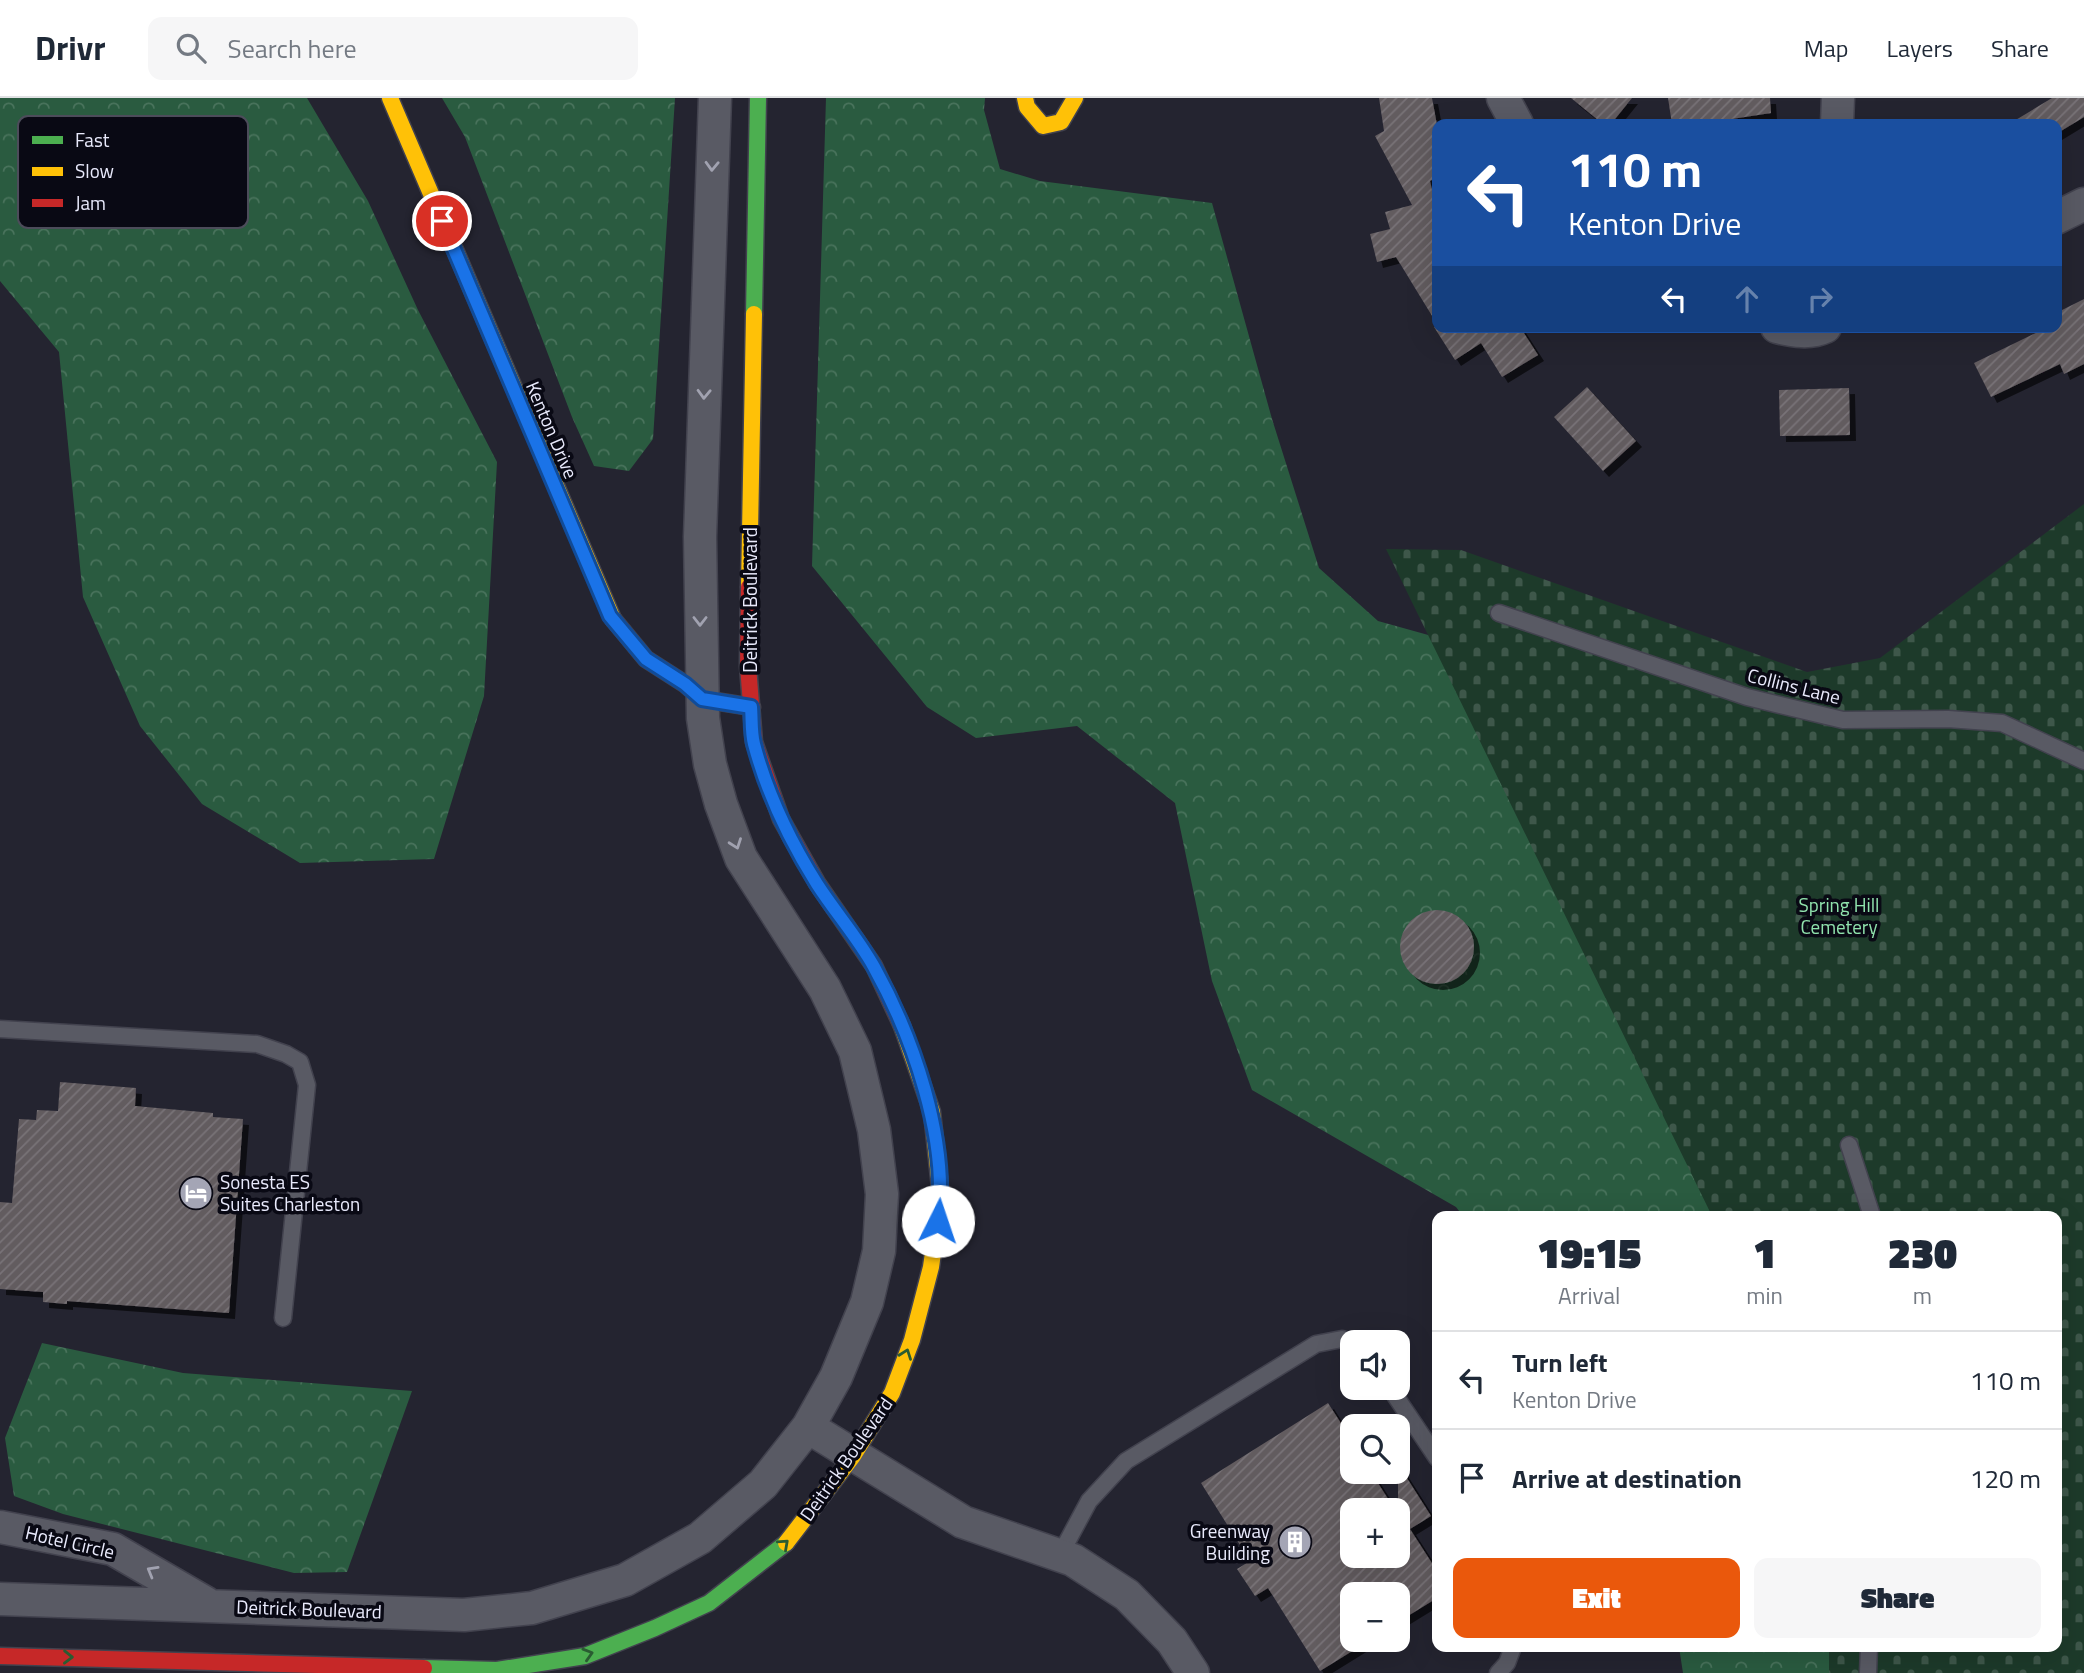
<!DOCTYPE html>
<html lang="en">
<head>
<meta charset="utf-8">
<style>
	:root { --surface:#fff; --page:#f6f6f7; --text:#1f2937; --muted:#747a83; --line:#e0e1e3; --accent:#ea580c }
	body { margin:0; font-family:"Titillium Web",sans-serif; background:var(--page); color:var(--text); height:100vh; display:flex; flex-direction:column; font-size:26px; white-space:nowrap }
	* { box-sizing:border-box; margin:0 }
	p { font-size:23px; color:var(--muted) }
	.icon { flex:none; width:38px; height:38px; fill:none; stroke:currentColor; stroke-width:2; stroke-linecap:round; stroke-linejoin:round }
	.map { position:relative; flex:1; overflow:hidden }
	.details { position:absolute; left:1432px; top:1113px; width:630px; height:441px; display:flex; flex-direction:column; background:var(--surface); border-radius:14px; box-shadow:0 7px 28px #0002 }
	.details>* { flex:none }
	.banner { position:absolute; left:1432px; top:21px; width:630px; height:214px; border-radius:14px; box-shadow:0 7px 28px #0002; background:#1a4fa0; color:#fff; overflow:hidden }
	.fabs { position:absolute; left:1340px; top:1232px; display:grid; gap:14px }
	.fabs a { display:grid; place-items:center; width:70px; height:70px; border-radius:14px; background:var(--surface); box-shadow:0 7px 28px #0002; font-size:35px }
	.pin { position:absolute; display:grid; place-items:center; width:60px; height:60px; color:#fff; margin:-30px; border:4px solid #fff; border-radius:50%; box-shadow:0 2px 7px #0007 }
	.me { position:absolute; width:77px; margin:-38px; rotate:4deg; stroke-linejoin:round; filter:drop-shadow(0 0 5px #0008) }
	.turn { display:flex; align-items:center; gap:24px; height:147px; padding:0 21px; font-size:32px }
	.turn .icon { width:91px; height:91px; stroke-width:2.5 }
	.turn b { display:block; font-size:49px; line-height:60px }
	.lanes { display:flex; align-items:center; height:66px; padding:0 21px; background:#0003; justify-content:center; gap:35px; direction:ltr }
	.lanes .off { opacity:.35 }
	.eta { display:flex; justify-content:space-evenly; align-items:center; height:119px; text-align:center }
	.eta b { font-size:42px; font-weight:800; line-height:49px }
	.button { display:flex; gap:14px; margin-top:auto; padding:14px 21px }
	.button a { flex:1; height:80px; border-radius:14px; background:var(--accent); color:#fff; font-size:28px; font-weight:800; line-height:80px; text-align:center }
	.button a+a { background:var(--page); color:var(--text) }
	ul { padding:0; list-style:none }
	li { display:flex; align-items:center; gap:21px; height:98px; padding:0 21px; border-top:2px solid var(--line) }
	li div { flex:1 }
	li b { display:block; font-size:26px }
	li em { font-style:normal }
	header { display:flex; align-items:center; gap:42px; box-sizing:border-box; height:98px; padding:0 35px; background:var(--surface); border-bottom:2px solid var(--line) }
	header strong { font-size:33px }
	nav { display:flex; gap:38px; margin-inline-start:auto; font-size:24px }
	.search { width:490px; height:63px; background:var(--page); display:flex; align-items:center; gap:18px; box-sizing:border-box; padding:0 24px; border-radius:14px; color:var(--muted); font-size:26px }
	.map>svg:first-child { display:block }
	.forest { fill:url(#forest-crowns) }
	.cemetery { fill:url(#cemetery-stones) }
	.building { fill:url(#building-hatch); filter:url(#shadow) }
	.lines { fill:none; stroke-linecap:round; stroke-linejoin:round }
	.lane-casing { stroke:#42424e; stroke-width:19 }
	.street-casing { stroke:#42424e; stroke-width:35 }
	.fast-casing { stroke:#42424e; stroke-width:19 }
	.slow-casing { stroke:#42424e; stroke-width:19 }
	.jam-casing { stroke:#42424e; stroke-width:19 }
	.lane { stroke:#595a64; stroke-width:16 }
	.street { stroke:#595a64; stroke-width:32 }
	.fast { stroke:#4caf50; stroke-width:16 }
	.slow { stroke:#ffc107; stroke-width:16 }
	.jam { stroke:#c62828; stroke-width:16 }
	.oneway { stroke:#a1a2b0 }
	.oneway2 { stroke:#2a5c32 }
	.route-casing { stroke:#114b97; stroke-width:18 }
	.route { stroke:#1a73e8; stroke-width:12 }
	.labels { text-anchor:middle; stroke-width:7; stroke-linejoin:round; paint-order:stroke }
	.street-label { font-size:19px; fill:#e9eafc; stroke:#090914 }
	.park-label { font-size:19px; fill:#90e3ad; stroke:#090914 }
	.poi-label { font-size:19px; fill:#e9eafc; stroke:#090914; text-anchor:start }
	.key { fill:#090914; stroke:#4c4c5a; stroke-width:2 }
	.key-label { font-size:19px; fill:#e9eafc }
</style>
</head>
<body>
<header>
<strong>Drivr</strong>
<div class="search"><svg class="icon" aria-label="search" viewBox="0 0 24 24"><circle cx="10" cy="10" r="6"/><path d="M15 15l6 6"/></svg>Search here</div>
<nav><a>Map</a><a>Layers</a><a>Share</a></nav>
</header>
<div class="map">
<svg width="2084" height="1575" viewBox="0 0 2084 1575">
	<defs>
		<pattern id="forest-crowns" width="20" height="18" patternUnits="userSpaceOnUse" patternTransform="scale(1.75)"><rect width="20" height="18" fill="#2a5b40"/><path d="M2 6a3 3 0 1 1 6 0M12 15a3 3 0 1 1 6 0" fill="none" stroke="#49735c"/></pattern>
		<pattern id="cemetery-stones" width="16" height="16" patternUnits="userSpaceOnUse" patternTransform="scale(1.75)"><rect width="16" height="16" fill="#1d3a2a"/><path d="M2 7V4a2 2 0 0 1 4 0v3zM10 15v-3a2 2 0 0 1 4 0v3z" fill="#3e574a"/></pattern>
		<pattern id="building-hatch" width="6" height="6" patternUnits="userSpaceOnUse" patternTransform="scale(1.75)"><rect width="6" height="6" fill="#625b5f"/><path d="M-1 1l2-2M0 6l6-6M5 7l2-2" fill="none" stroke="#787377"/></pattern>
		<filter id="shadow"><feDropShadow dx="6" dy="6" stdDeviation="0" flood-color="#0009"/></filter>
	</defs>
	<rect width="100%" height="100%" fill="#242430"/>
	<path class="forest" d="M0 0H307L368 103 418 212 497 364 484 598 434 761 300 765 202 706 140 628 83 499 59 254 0 183Z
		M442 0H675L653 341 629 373 594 368 572 319 465 39Z
		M826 0H985L984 12 1000 71 1040 83 1212 105 1272 321 1319 470 1378 523 1737 623 2056 1118H1463L1456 1109 1252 992 1212 883 1175 705 1077 628 976 640 927 609 812 468Z
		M42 1245 183 1275 412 1293 347 1474 294 1475 63 1416 14 1398 5 1340Z
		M1679 1549H1847L1845 1575H1683Z"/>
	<path class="cemetery" d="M2084 406V1575H1829V1549H2056V1118H1712L1386 451 1461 452 1807 574 1880 560Z"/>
	<path class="building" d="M1379 0H1432L1437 27V79L1430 83 1434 101H1437V226L1396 159 1377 164 1370 136 1390 131 1385 114 1412 107 1375 38 1384 33Z
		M1571 0H1632L1611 26H1603Z
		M1668 0H1770L1771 15 1699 26H1672Z
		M2052 0H2084V19L2056 36V26H2009Z
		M2084 201V266L2064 276 2060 266 1991 299 1974 265 2048 229H2056V215Z
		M1434 229H1520L1538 257 1502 279 1481 245 1455 262Z
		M1587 289 1636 343 1603 373 1554 319Z
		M1849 290 1850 337 1780 338 1779 292Z
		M1400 849a37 37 0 1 1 74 0a37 37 0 1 1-74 0Z
		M60 984 136 990 135 1008 213 1015V1019L243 1021 229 1215 67 1203V1206L43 1204V1194L0 1191V1104L12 1105 19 1021 36 1022 37 1012 58 1013Z
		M1328 1305 1353 1344V1374H1371L1395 1412H1353V1458H1398V1366L1431 1418 1410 1431 1437 1473V1500L1398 1524V1496H1353V1542H1370L1320 1573 1268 1490 1255 1498 1237 1471 1250 1463 1201 1385Z"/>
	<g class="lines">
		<defs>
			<path id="lane" d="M1499 515 1747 599 1843 622 1948 621 2002 625 2084 663
				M0 931 257 946 286 956 300 964 307 987 283 1220
				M1849 1047 1872 1118
				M1390 1290 1437 1360
				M1060 1457 1089 1403 1126 1363 1316 1246 1342 1241 1353 1246
				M1498 1575 1507 1565 1513 1549
				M1868 1575 1869 1549"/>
			<path id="street" d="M1503 0 1517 26
				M1837 26 1838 0
				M2056 120 2084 106
				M1777 229C1793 233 1810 236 1825 229
				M808 1329 963 1424 1073 1462 1127 1497 1172 1543 1193 1575
				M0 1429 113 1451 206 1505
				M0 1501 464 1517 532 1510 625 1482 700 1440 763 1386 808 1329 836 1279 867 1204 879 1153 882 1096 874 1032 855 953 825 891 741 760 721 706 710 666 703 620 700 439 715 0"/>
			<path id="fast" d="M754 216 758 0
				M424 1570 497 1572 585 1558 655 1530 709 1505 786 1445"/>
			<path id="slow" d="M390 0 613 521
				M1025 0 1027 9 1043 28 1061 24 1075 0
				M749 489 754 216
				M786 1445 853 1358 892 1295 912 1242 931 1169 941 1099 932 1014 902 928"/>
			<path id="jam" d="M749 489 748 568 754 644 781 721 817 785 874 868 902 928
				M613 521 646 561 685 586 702 601 752 609
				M0 1558 424 1570"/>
		</defs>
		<use href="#lane" class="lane-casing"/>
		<use href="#street" class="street-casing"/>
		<use href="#fast" class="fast-casing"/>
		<use href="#slow" class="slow-casing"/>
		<use href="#jam" class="jam-casing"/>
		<use href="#lane" class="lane"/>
		<use href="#street" class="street"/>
		<use href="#fast" class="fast"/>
		<use href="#slow" class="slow"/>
		<use href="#jam" class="jam"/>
	</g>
	<defs><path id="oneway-chevron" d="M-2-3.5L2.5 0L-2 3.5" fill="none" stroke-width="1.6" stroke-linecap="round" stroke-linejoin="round" transform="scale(1.75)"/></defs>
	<g class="oneway">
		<use href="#oneway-chevron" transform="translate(712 68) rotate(92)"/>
		<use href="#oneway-chevron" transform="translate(704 296) rotate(92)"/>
		<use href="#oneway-chevron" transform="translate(700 523) rotate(90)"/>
		<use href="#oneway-chevron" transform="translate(736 746) rotate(70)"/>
		<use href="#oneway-chevron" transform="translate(152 1473) rotate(-150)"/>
	</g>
	<g class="oneway2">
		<use href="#oneway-chevron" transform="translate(906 1256) rotate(-70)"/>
		<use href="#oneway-chevron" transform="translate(784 1446) rotate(-42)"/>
		<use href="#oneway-chevron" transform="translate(588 1556) rotate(-17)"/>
		<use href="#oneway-chevron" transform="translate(68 1559) rotate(1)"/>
	</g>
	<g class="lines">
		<defs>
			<path id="route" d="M442 123 610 518 646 561 685 586 702 601 751 609C752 621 751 634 754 646 767 695 790 743 817 786 835 814 858 840 874 869 913 939 949 1042 938 1123"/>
		</defs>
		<use href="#route" class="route-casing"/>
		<use href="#route" class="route"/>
	</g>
	<defs>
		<symbol id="hotel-disc" viewBox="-11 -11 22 22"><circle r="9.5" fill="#a4a5b5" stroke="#090914"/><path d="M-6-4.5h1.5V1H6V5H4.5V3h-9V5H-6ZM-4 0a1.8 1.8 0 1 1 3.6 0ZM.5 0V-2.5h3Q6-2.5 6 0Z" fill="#fff"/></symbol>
		<symbol id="building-disc" viewBox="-11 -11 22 22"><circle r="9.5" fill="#a4a5b5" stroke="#090914"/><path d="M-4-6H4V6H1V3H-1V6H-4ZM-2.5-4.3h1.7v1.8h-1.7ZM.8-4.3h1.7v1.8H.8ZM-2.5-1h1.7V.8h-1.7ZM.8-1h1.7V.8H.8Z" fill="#fff"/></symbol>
	</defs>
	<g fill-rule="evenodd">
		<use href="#hotel-disc" x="177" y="1076" width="38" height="38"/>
		<use href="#building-disc" x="1276" y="1425" width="38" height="38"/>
	</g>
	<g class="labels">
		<g class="street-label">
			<text transform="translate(552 332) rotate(67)" y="7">Kenton Drive</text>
			<text transform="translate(750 502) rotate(-90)" y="7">Deitrick Boulevard</text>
			<text transform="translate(1794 588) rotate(14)" y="7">Collins Lane</text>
			<text transform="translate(846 1361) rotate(-55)" y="7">Deitrick Boulevard</text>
			<text transform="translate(70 1444) rotate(13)" y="7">Hotel Circle</text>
			<text transform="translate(309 1511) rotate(2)" y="7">Deitrick Boulevard</text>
		</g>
		<g class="park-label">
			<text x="1839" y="814">Spring Hill<tspan x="1839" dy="22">Cemetery</tspan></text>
		</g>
		<g class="poi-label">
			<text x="220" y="1091">Sonesta ES<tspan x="220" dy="22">Suites Charleston</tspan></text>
			<text x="1270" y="1440" text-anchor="end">Greenway<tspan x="1270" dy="22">Building</tspan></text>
		</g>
	</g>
	<rect x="18" y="18" width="230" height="112" rx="10" class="key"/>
	<rect x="32" y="38" width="31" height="8" fill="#4caf50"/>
	<rect x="32" y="69" width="31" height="9" fill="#ffc107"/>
	<rect x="32" y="101" width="31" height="8" fill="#c62828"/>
	<g class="key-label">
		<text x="75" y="49">Fast</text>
		<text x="75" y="80">Slow</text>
		<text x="75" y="112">Jam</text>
	</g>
</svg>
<div class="fabs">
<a><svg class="icon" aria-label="sound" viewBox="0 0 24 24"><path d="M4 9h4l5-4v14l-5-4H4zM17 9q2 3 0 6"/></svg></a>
<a><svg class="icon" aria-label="search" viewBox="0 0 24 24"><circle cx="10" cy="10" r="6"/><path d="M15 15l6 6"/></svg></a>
<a>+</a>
<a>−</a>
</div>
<div class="pin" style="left:442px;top:123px;background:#d93025"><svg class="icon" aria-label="arrive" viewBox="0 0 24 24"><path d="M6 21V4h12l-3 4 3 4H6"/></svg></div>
<svg class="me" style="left:938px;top:1123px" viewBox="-20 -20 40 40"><circle r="19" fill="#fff"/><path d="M0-13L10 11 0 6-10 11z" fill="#1a73e8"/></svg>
<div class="banner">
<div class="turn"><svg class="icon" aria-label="left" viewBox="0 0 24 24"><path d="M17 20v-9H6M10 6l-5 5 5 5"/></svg><div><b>110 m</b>Kenton Drive</div></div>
<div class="lanes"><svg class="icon" aria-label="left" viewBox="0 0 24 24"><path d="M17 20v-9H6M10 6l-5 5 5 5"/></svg><svg class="icon off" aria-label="ahead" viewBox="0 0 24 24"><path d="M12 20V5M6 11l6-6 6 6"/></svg><svg class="icon off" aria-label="right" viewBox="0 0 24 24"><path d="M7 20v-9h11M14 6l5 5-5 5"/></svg></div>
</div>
<section class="details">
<div class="eta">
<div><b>19:15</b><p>Arrival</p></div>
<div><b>1</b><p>min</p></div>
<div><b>230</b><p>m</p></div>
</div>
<ul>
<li><svg class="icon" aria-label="left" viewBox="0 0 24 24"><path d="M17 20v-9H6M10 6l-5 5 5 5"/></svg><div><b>Turn left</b><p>Kenton Drive</p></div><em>110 m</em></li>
<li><svg class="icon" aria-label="arrive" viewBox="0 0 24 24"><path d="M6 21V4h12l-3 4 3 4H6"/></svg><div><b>Arrive at destination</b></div><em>120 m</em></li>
</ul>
<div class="button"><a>Exit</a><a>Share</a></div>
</section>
</div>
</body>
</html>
